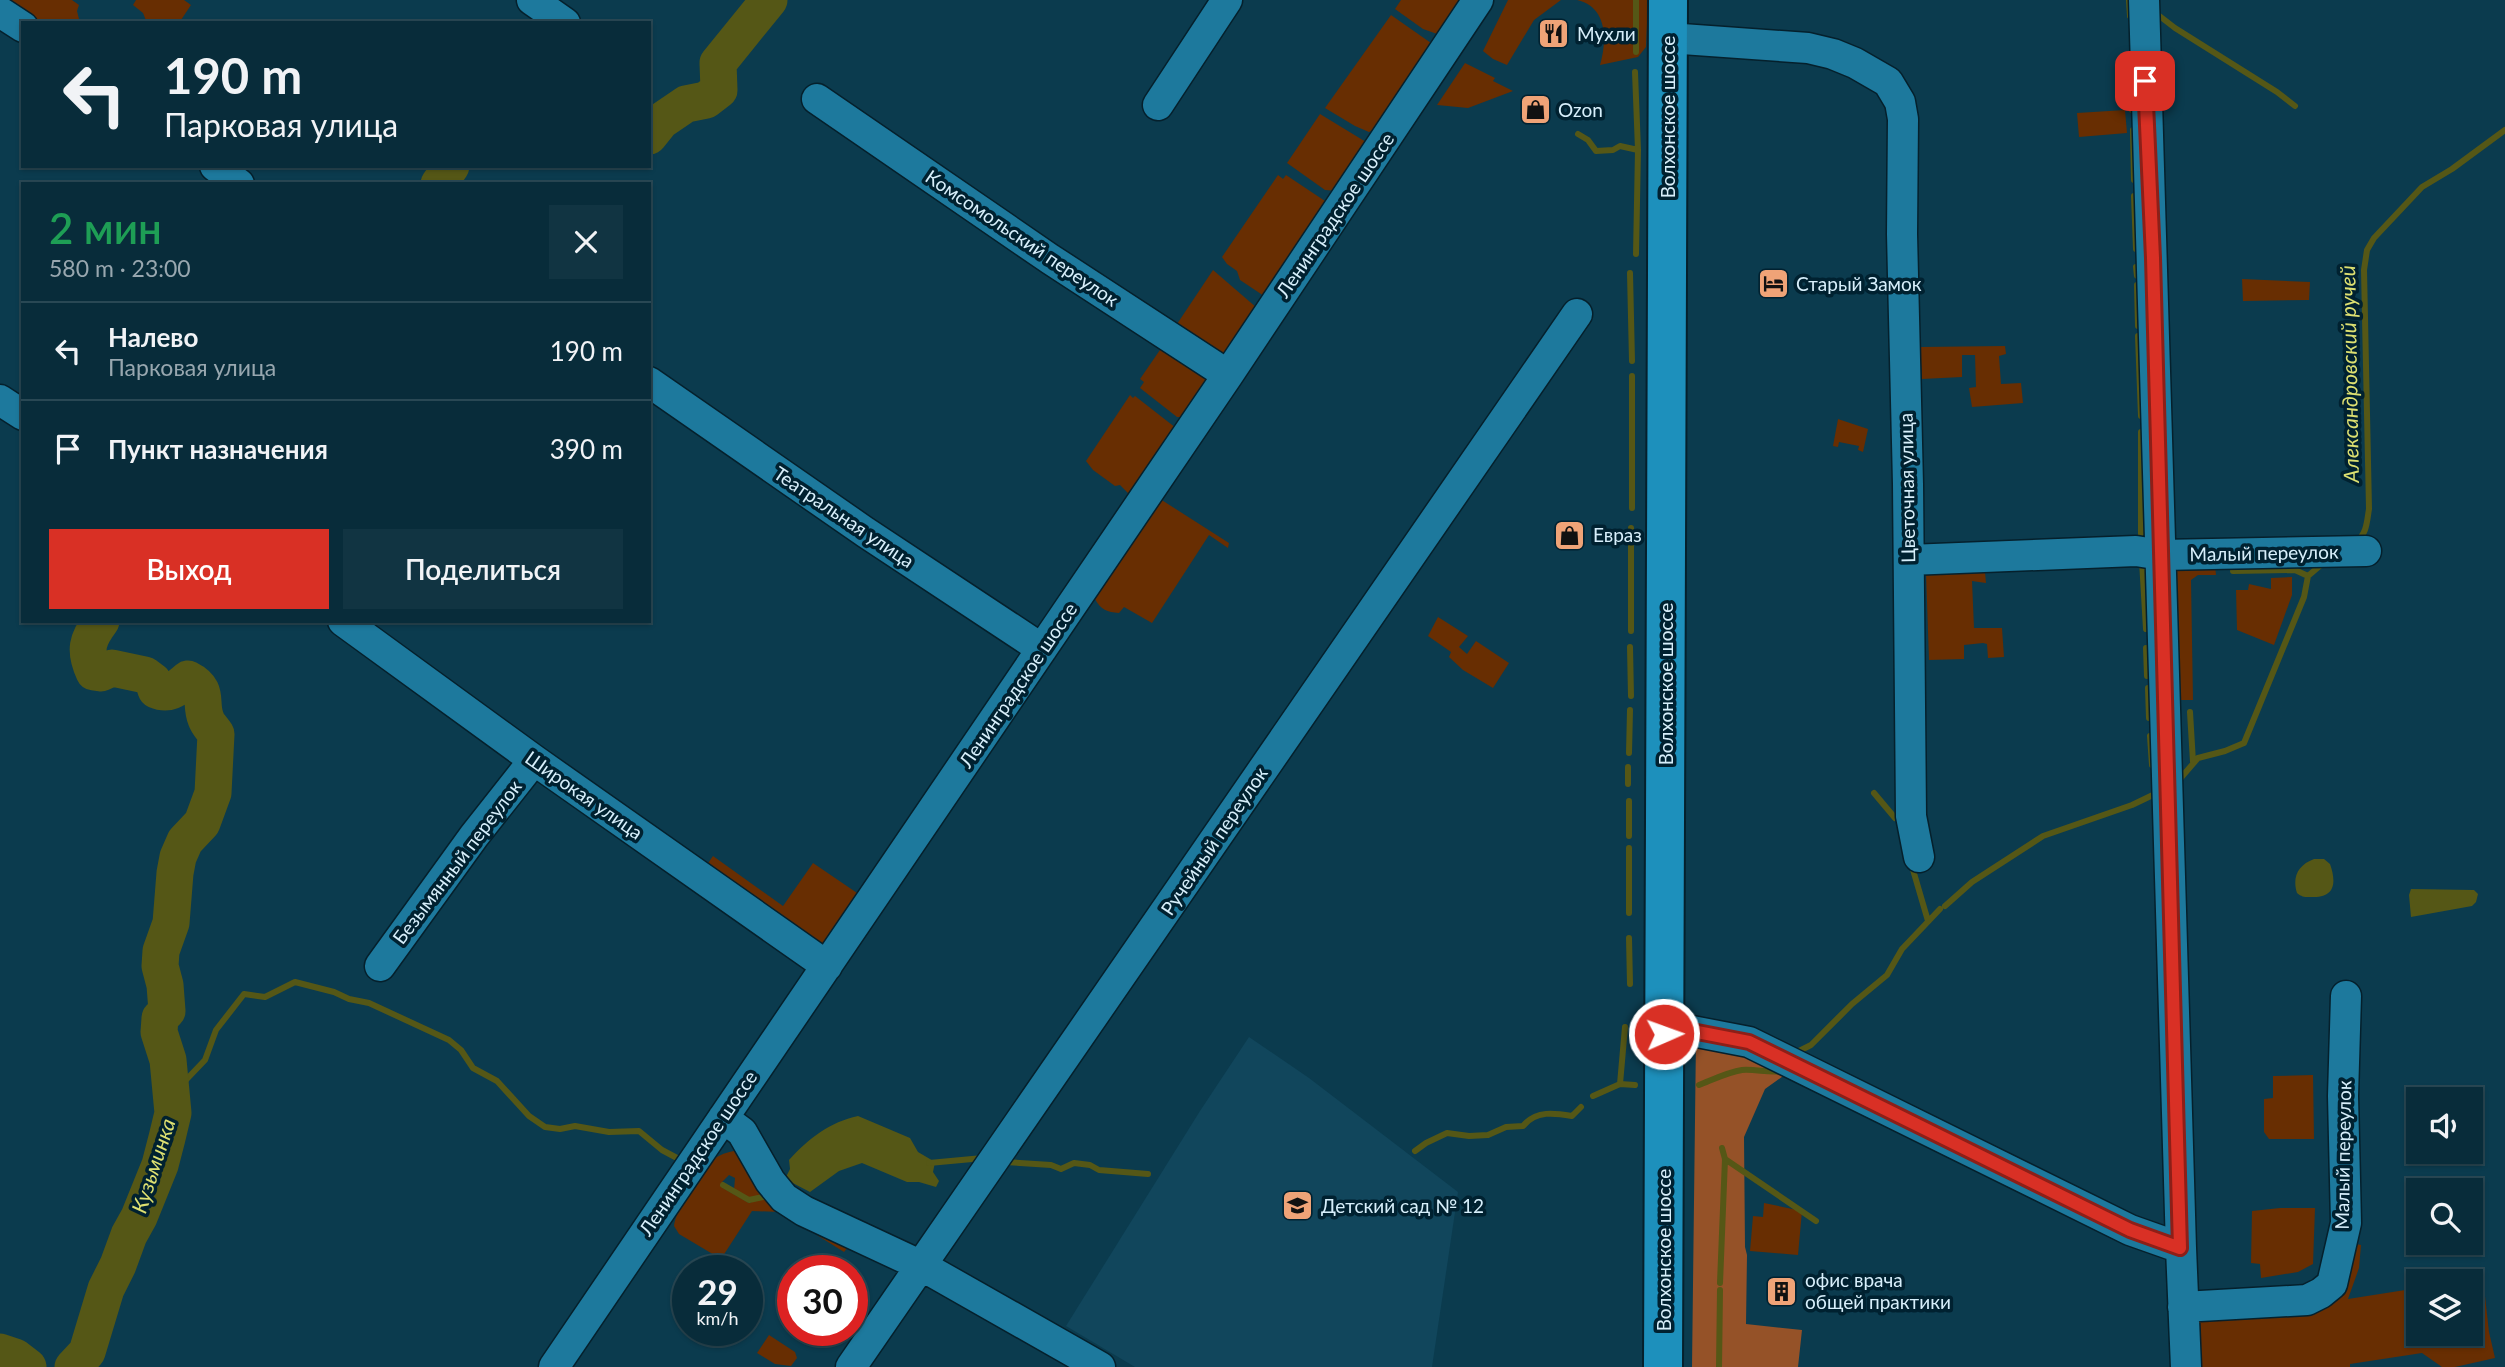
<!DOCTYPE html>
<html lang="ru">
<head>
<meta charset="utf-8">
<style>
	:root { --surface:#082c3a; --page:#113442; --text:#f1f3f6; --muted:#98a7af; --line:#294854; --accent:#d93025 }
	body { margin:0; font-family:Lato,sans-serif; background:var(--page); color:var(--text); height:100vh; display:flex; flex-direction:column; font-size:26px; white-space:nowrap }
	* { box-sizing:border-box; margin:0 }
	p { font-size:23px; color:var(--muted) }
	.icon { flex:none; width:38px; height:38px; fill:none; stroke:currentColor; stroke-width:2; stroke-linecap:round; stroke-linejoin:round }
	.map { position:relative; flex:1; overflow:hidden }
	.sheet { position:absolute; left:21px; top:182px; width:630px; height:441px; display:flex; flex-direction:column; background:var(--surface); border-radius:0px; box-shadow:0 2px 5px #0004,0 0 0 2px var(--line) }
	.sheet>* { flex:none }
	.hud { position:absolute; left:21px; top:21px; width:630px; height:147px; border-radius:0px; box-shadow:0 2px 5px #0004,0 0 0 2px var(--line); background:#082c3a; color:var(--text); overflow:hidden }
	.buttons { position:absolute; left:2406px; top:1087px; display:grid; gap:14px }
	.buttons a { display:grid; place-items:center; width:77px; height:77px; border-radius:0px; background:var(--surface); box-shadow:0 2px 5px #0004,0 0 0 2px var(--line); font-size:35px }
	.speed { position:absolute; left:672px; top:1255px; display:flex; gap:14px; font-size:35px; font-weight:700; text-align:center }
	.speed>* { display:grid; place-content:center; width:91px; height:91px; border-radius:50%; background:var(--surface); box-shadow:0 2px 5px #0004,0 0 0 2px var(--line); line-height:1 }
	.speed small { font-size:18px; font-weight:400 }
	.speed .limit { border:10px solid #d22; background:#fff; color:#111 }
	.pin { position:absolute; display:grid; place-items:center; width:60px; height:60px; color:#fff; margin:-30px; border-radius:14px; box-shadow:0 4px 10px #0006 }
	.me { position:absolute; width:77px; margin:-38px; rotate:88deg; stroke-linejoin:round; filter:drop-shadow(0 0 5px #0008) }
	.turn { display:flex; align-items:center; gap:24px; height:147px; padding:0 28px; font-size:32px }
	.turn .icon { width:91px; height:91px; stroke-width:2.5 }
	.turn b { display:block; font-size:49px; line-height:60px }
	.round { display:grid; place-items:center; flex:none; width:74px; height:74px; border-radius:0px; background:var(--page) }
	.overview { display:flex; align-items:center; justify-content:space-between; height:119px; padding:0 28px }
	h1 { font-size:42px; font-weight:600; line-height:52px; color:#1e9e55 }
	.primary-button { display:flex; gap:14px; margin-top:auto; padding:14px 28px }
	.primary-button a { flex:1; height:80px; border-radius:0px; background:var(--accent); color:#fff; font-size:28px; font-weight:600; line-height:80px; text-align:center }
	.primary-button a+a { background:var(--page); color:var(--text) }
	ul { padding:0; list-style:none }
	li { display:flex; align-items:center; gap:21px; height:98px; padding:0 28px; border-top:2px solid var(--line) }
	li div { flex:1 }
	li b { display:block; font-size:26px }
	li em { font-style:normal }
	.map>svg:first-child { display:block }
	.built { fill:#11465c }
	.green { fill:#682e02 }
	.forest { fill:#955228 }
	.water { fill:#555716 }
	.lines { fill:none; stroke-linecap:round; stroke-linejoin:round }
	.stream { stroke:#555716; stroke-width:6 }
	.river { stroke:#555716; stroke-width:37 }
	.minor-casing { stroke:#05202c; stroke-width:33 }
	.major-casing { stroke:#05202c; stroke-width:42 }
	.minor { stroke:#1d799d; stroke-width:30 }
	.major { stroke:#1d90bc; stroke-width:38 }
	.route-casing { stroke:#8d1f18; stroke-width:18 }
	.route { stroke:#d93025; stroke-width:12 }
	.labels { text-anchor:middle; stroke-width:7; stroke-linejoin:round; paint-order:stroke }
	.poi-label { font-size:19px; fill:#d7effb; stroke:#002130; text-anchor:start }
	.street-label { font-size:19px; fill:#d7effb; stroke:#002130 }
	.water-label { font-size:21px; font-style:italic; fill:#dde071; stroke:#002130 }
</style>
</head>
<body>
<div class="map">
<svg width="2505" height="1367" viewBox="0 0 2505 1367">
	<rect width="100%" height="100%" fill="#0b3b4e"/>
	<path class="built" d="M1249 1037 1309 1078 1458 1192 1432 1367H1135L1066 1326 1200 1111Z"/>
	<path class="green" d="M4 0H72L79 5 77 11 80 23H24Z
		M136 0H184L191 5 179 23H147L143 13 133 5Z
		M1401 0H1458L1461 4 1440 35 1423 29 1395 9Z
		M1508 0H1561L1534 20 1507 65 1493 59 1483 51Z
		M1577 0H1648L1646 47 1638 57 1600 65C1607 41 1608 7 1577 0Z
		M1391 15 1431 43 1433 48 1380 127 1369 132 1355 126 1325 108Z
		M1465 63 1495 78 1493 81 1513 91 1468 108 1437 105Z
		M2125 110 2127 133 2079 137 2077 113Z
		M1320 114 1366 142 1337 191 1325 190 1287 163Z
		M1278 175 1283 179 1286 175 1325 201 1324 207 1264 296 1240 280 1237 271 1227 264 1222 257Z
		M1213 270 1257 308 1224 356 1175 327Z
		M2242 279 2310 282 2309 300 2243 301Z
		M2005 346 2006 354 1999 356 2001 384 2021 383 2023 403 1972 407 1969 388 1976 387 1975 355H1962V377L1922 379 1920 347Z
		M1162 347 1204 366 1208 382 1184 417H1177L1140 388 1144 382 1140 379Z
		M1130 395 1133 398 1135 396 1176 428 1130 495 1120 485 1115 486 1093 470 1086 461Z
		M1838 419 1868 429 1863 452 1858 450 1859 446 1839 442 1838 447 1833 446Z
		M1157 497 1229 543 1228 548 1209 535 1152 623 1124 607 1119 613C1107 612 1101 610 1095 599L1100 581Z
		M2173 562 2215 565 2216 575H2198L2191 580 2193 700H2177Z
		M1985 572 1986 583 1972 581 1974 628H2002L2004 657 1988 658 1987 644 1983 643 1964 645V659L1929 660 1926 573Z
		M2292 577V595L2274 645 2237 630 2236 590H2248L2249 584 2271 589V578Z
		M1438 617 1468 636 1459 647 1467 654 1476 641 1509 663 1493 688 1463 670 1449 657 1451 652 1428 636Z
		M713 856 783 906 813 863 863 897 832 939 815 948 702 872Z
		M2313 1075 2314 1139H2269L2264 1132V1099L2273 1098V1076Z
		M734 1151 747 1161 762 1195 748 1198 734 1190 735 1178 729 1175 722 1182 723 1188 749 1203 769 1195 853 1241 844 1252 780 1212 752 1211 721 1259 679 1234 674 1226C676 1209 697 1176 709 1163 716 1156 724 1153 734 1151Z
		M1764 1203 1802 1211 1798 1255 1750 1251 1753 1216 1763 1217Z
		M2280 1208H2315L2313 1264 2298 1272 2261 1278 2260 1264 2251 1263 2252 1211Z
		M2356 1244 2361 1245 2359 1268 2348 1299 2418 1288V1334H2471V1281H2463L2483 1278 2489 1332 2495 1358 2455 1367H2442L2422 1353 2350 1364V1367H2193L2191 1326 2208 1312 2312 1305Z
		M769 1335 795 1352 797 1358 791 1366 775 1364 757 1353Z"/>
	<path class="forest" d="M1696 1037 1793 1069 1765 1089 1744 1137 1745 1247 1747 1255 1746 1324 1802 1330 1798 1367H1692Z"/>
	<path class="water" d="M2314 859H2324L2330 864C2336 881 2336 897 2314 897 2306 897 2303 898 2297 893 2292 877 2298 865 2314 859Z
		M2411 889 2474 890 2478 894 2476 902 2472 906 2411 917 2409 895Z
		M858 1116 910 1138 918 1152 935 1162 933 1172 939 1181 936 1187 919 1182H907L862 1163 839 1171 810 1192 785 1179 790 1169 789 1160C809 1138 830 1122 858 1116Z"/>
	<g class="lines">
		<path class="stream" d="M1636 0V52
			M2129 0 2130 16
			M2153 11 2175 28 2277 92 2295 106
			M1635 72 1638 150 1636 254
			M2132 90V110
			M2133 130 2134 180
			M1578 134 1588 140 1596 151 1613 150 1620 146 1638 150
			M2134 196 2136 249
			M2136 267 2137 276
			M1630 273 1632 361
			M2137 285 2138 326
			M2138 336 2141 416
			M1632 376V508
			M1631 528V631
			M2141 541V432
			M2356 541C2367 535 2367 520 2369 509L2364 270 2367 250 2374 238 2422 187 2452 169 2505 130
			M2142 561 2146 629
			M2233 571 2295 570 2308 576
			M1630 647 1631 696
			M2146 648 2147 676
			M2148 688 2149 718
			M2190 712 2193 762
			M2150 736 2152 765
			M1629 753 1630 710
			M1628 767V784
			M2179 780 2198 758 2225 751 2244 743 2304 597 2308 576 2322 564
			M1874 793 1895 818
			M1629 801V836
			M1629 848V913
			M1911 863 1928 921
			M1945 906 1972 882 2043 836 2132 805 2157 793
			M1629 938 1630 984
			M1795 1056 1799 1051 1811 1045 1852 1004 1887 975 1902 949 1940 909
			M1620 1084 1625 1027
			M1699 1085C1712 1080 1728 1072 1742 1070 1756 1069 1769 1073 1782 1071
			M1593 1096 1620 1084 1635 1085
			M173 1113 172 1109 184 1082 205 1060 216 1030 244 994 265 997 295 982 334 992 349 999 369 1003 449 1040 461 1050 473 1068 497 1081 529 1116 545 1127 560 1129 575 1126 609 1132 639 1131 662 1150 677 1158
			M1415 1151 1426 1143 1447 1133 1469 1136 1488 1135 1506 1127 1523 1126C1536 1110 1555 1113 1572 1116L1581 1107
			M1725 1159 1816 1221
			M1005 1162 1051 1165 1061 1169 1074 1163 1090 1165 1099 1170 1148 1174
			M929 1163 983 1158
			M723 1185 749 1200 763 1197
			M1720 1283 1725 1159 1722 1148
			M1719 1367 1720 1290"/>
		<path class="river" d="M649 136 661 121 686 104 706 100 719 90 718 63 769 0
			M439 184 451 166
			M0 1352 15 1357 28 1367
			M73 1367 87 1352 106 1289 118 1265 129 1235 139 1217 160 1165 167 1138 173 1113 168 1060 159 1032 160 1018 167 1011 165 985 160 966 161 951 171 923 175 873 178 857 185 841 202 823 213 793 216 734C213 729 208 725 206 719 199 702 210 690 188 679 177 688 170 696 156 690L153 681 145 675 112 668 101 673 94 672C84 650 87 640 101 621"/>
		<defs>
			<path id="minor" d="M532 0 565 23
				M2144 0 2181 1248 2186 1367
				M0 12 23 27
				M1668 38 1808 48 1833 54 1855 63 1888 82 1900 102 1903 119 1902 234 1908 484 1911 816 1919 857
				M817 99 1050 259 1228 375
				M1158 105 1227 0
				M215 166 239 184
				M649 382 865 532 1042 649
				M0 400 23 415
				M1909 560 2136 551 2161 555 2366 551
				M343 621 534 760 827 966
				M380 966 474 836 534 760
				M1664 1034 1692 1031 1749 1042 2130 1230 2181 1248
				M723 1118 742 1132 770 1181 784 1198 804 1211 922 1266 1100 1367
				M2183 1307 2307 1300 2321 1293 2332 1284 2346 1223 2343 1096 2346 996
				M554 1367 1228 375 1478 0
				M851 1367 1577 314"/>
			<path id="major" d="M1663 1367 1668 0"/>
		</defs>
		<use href="#minor" class="minor-casing"/>
		<use href="#major" class="major-casing"/>
		<use href="#minor" class="minor"/>
		<use href="#major" class="major"/>
	</g>
	<g class="lines">
		<defs>
			<path id="route" d="M1664 1034 1692 1031 1749 1042 2130 1230 2180 1248 2153 258 2145 81"/>
		</defs>
		<use href="#route" class="route-casing"/>
		<use href="#route" class="route"/>
	</g>
	<defs>
		<symbol id="restaurant-square" viewBox="-11 -11 22 22"><rect x="-9" y="-9" width="18" height="18" rx="4" fill="#efa377" stroke="#002130"/><path d="M-5-6h1v4h1v-4h1v4h1v-4h1v5L-1.5 .5V6h-2V.5L-5-1ZM5-6V6H3V1.5H1.5Q1.5-4 5-6Z" fill="#111"/></symbol>
		<symbol id="shop-square" viewBox="-11 -11 22 22"><rect x="-9" y="-9" width="18" height="18" rx="4" fill="#efa377" stroke="#002130"/><path d="M-5-2.5h2.3a2.7 3.5 0 0 1 5.4 0H5L5.5 6h-11ZM-1.5-2.5h3a1.5 2.3 0 0 0-3 0Z" fill="#111"/></symbol>
		<symbol id="hotel-square" viewBox="-11 -11 22 22"><rect x="-9" y="-9" width="18" height="18" rx="4" fill="#efa377" stroke="#002130"/><path d="M-6-4.5h1.5V1H6V5H4.5V3h-9V5H-6ZM-4 0a1.8 1.8 0 1 1 3.6 0ZM.5 0V-2.5h3Q6-2.5 6 0Z" fill="#111"/></symbol>
		<symbol id="school-square" viewBox="-11 -11 22 22"><rect x="-9" y="-9" width="18" height="18" rx="4" fill="#efa377" stroke="#002130"/><path d="M0-5L7-2L0 1L-7-2ZM-4 1L0 2.5L4 1V4Q0 6-4 4Z" fill="#111"/></symbol>
		<symbol id="building-square" viewBox="-11 -11 22 22"><rect x="-9" y="-9" width="18" height="18" rx="4" fill="#efa377" stroke="#002130"/><path d="M-4-6H4V6H1V3H-1V6H-4ZM-2.5-4.3h1.7v1.8h-1.7ZM.8-4.3h1.7v1.8H.8ZM-2.5-1h1.7V.8h-1.7ZM.8-1h1.7V.8H.8Z" fill="#111"/></symbol>
	</defs>
	<g fill-rule="evenodd">
		<use href="#restaurant-square" x="1536" y="16" width="35" height="35"/>
		<use href="#shop-square" x="1518" y="92" width="35" height="35"/>
		<use href="#hotel-square" x="1756" y="266" width="35" height="35"/>
		<use href="#shop-square" x="1552" y="518" width="35" height="35"/>
		<use href="#school-square" x="1280" y="1188" width="35" height="35"/>
		<use href="#building-square" x="1764" y="1274" width="35" height="35"/>
	</g>
	<g class="labels">
		<g class="poi-label">
			<text x="1577" y="41">Мухли</text>
			<text x="1558" y="117">Ozon</text>
			<text x="1796" y="291">Старый Замок</text>
			<text x="1593" y="542">Евраз</text>
			<text x="1321" y="1213">Детский сад № 12</text>
			<text x="1805" y="1287">офис врача<tspan x="1805" dy="22">общей практики</tspan></text>
		</g>
		<g class="street-label">
			<text transform="translate(1668 117) rotate(-90)" y="7">Волхонское шоссе</text>
			<text transform="translate(1335 215) rotate(-56)" y="7">Ленинградское шоссе</text>
			<text transform="translate(1022 238) rotate(34)" y="7">Комсомольский переулок</text>
			<text transform="translate(1907 488) rotate(-91)" y="7">Цветочная улица</text>
			<text transform="translate(844 517) rotate(34)" y="7">Театральная улица</text>
			<text transform="translate(2264 553) rotate(-1)" y="7">Малый переулок</text>
			<text transform="translate(1666 684) rotate(-90)" y="7">Волхонское шоссе</text>
			<text transform="translate(1018 685) rotate(-56)" y="7">Ленинградское шоссе</text>
			<text transform="translate(584 795) rotate(35)" y="7">Широкая улица</text>
			<text transform="translate(1214 841) rotate(-56)" y="7">Ручейный переулок</text>
			<text transform="translate(457 862) rotate(-53)" y="7">Безымянный переулок</text>
			<text transform="translate(698 1153) rotate(-56)" y="7">Ленинградское шоссе</text>
			<text transform="translate(2343 1155) rotate(-89)" y="7">Малый переулок</text>
			<text transform="translate(1664 1250) rotate(-90)" y="7">Волхонское шоссе</text>
		</g>
		<g class="water-label">
			<text transform="translate(2350 374) rotate(-91)" y="7">Александровский ручей</text>
			<text transform="translate(154 1166) rotate(-72)" y="7">Кузьминка</text>
		</g>
	</g>
</svg>
<div class="buttons">
<a><svg class="icon" aria-label="sound" viewBox="0 0 24 24"><path d="M4 9h4l5-4v14l-5-4H4zM17 9q2 3 0 6"/></svg></a>
<a><svg class="icon" aria-label="search" viewBox="0 0 24 24"><circle cx="10" cy="10" r="6"/><path d="M15 15l6 6"/></svg></a>
<a><svg class="icon" aria-label="layers" viewBox="0 0 24 24"><path d="M12 4l9 5-9 5-9-5zM3 14l9 5 9-5"/></svg></a>
</div>
<div class="speed"><div>29<small>km/h</small></div><div class="limit">30</div></div>
<div class="pin" style="left:2145px;top:81px;background:#d93025"><svg class="icon" aria-label="arrive" viewBox="0 0 24 24"><path d="M6 21V4h12l-3 4 3 4H6"/></svg></div>
<svg class="me" style="left:1664px;top:1034px" viewBox="-20 -20 40 40"><circle r="17" fill="#d93025" stroke="#fff" stroke-width="3"/><path d="M0-11L8 9 0 5-8 9z" fill="#fff"/></svg>
<div class="hud">
<div class="turn"><svg class="icon" aria-label="left" viewBox="0 0 24 24"><path d="M17 20v-9H6M10 6l-5 5 5 5"/></svg><div><b>190 m</b>Парковая улица</div></div>
</div>
<section class="sheet">
<div class="overview"><div><h1>2 мин</h1><p>580 m · 23:00</p></div><a class="round"><svg class="icon" aria-label="close" viewBox="0 0 24 24"><path d="M6 6l12 12M18 6L6 18"/></svg></a></div>
<ul>
<li><svg class="icon" aria-label="left" viewBox="0 0 24 24"><path d="M17 20v-9H6M10 6l-5 5 5 5"/></svg><div><b>Налево</b><p>Парковая улица</p></div><em>190 m</em></li>
<li><svg class="icon" aria-label="arrive" viewBox="0 0 24 24"><path d="M6 21V4h12l-3 4 3 4H6"/></svg><div><b>Пункт назначения</b></div><em>390 m</em></li>
</ul>
<div class="primary-button"><a>Выход</a><a>Поделиться</a></div>
</section>
</div>
</body>
</html>
